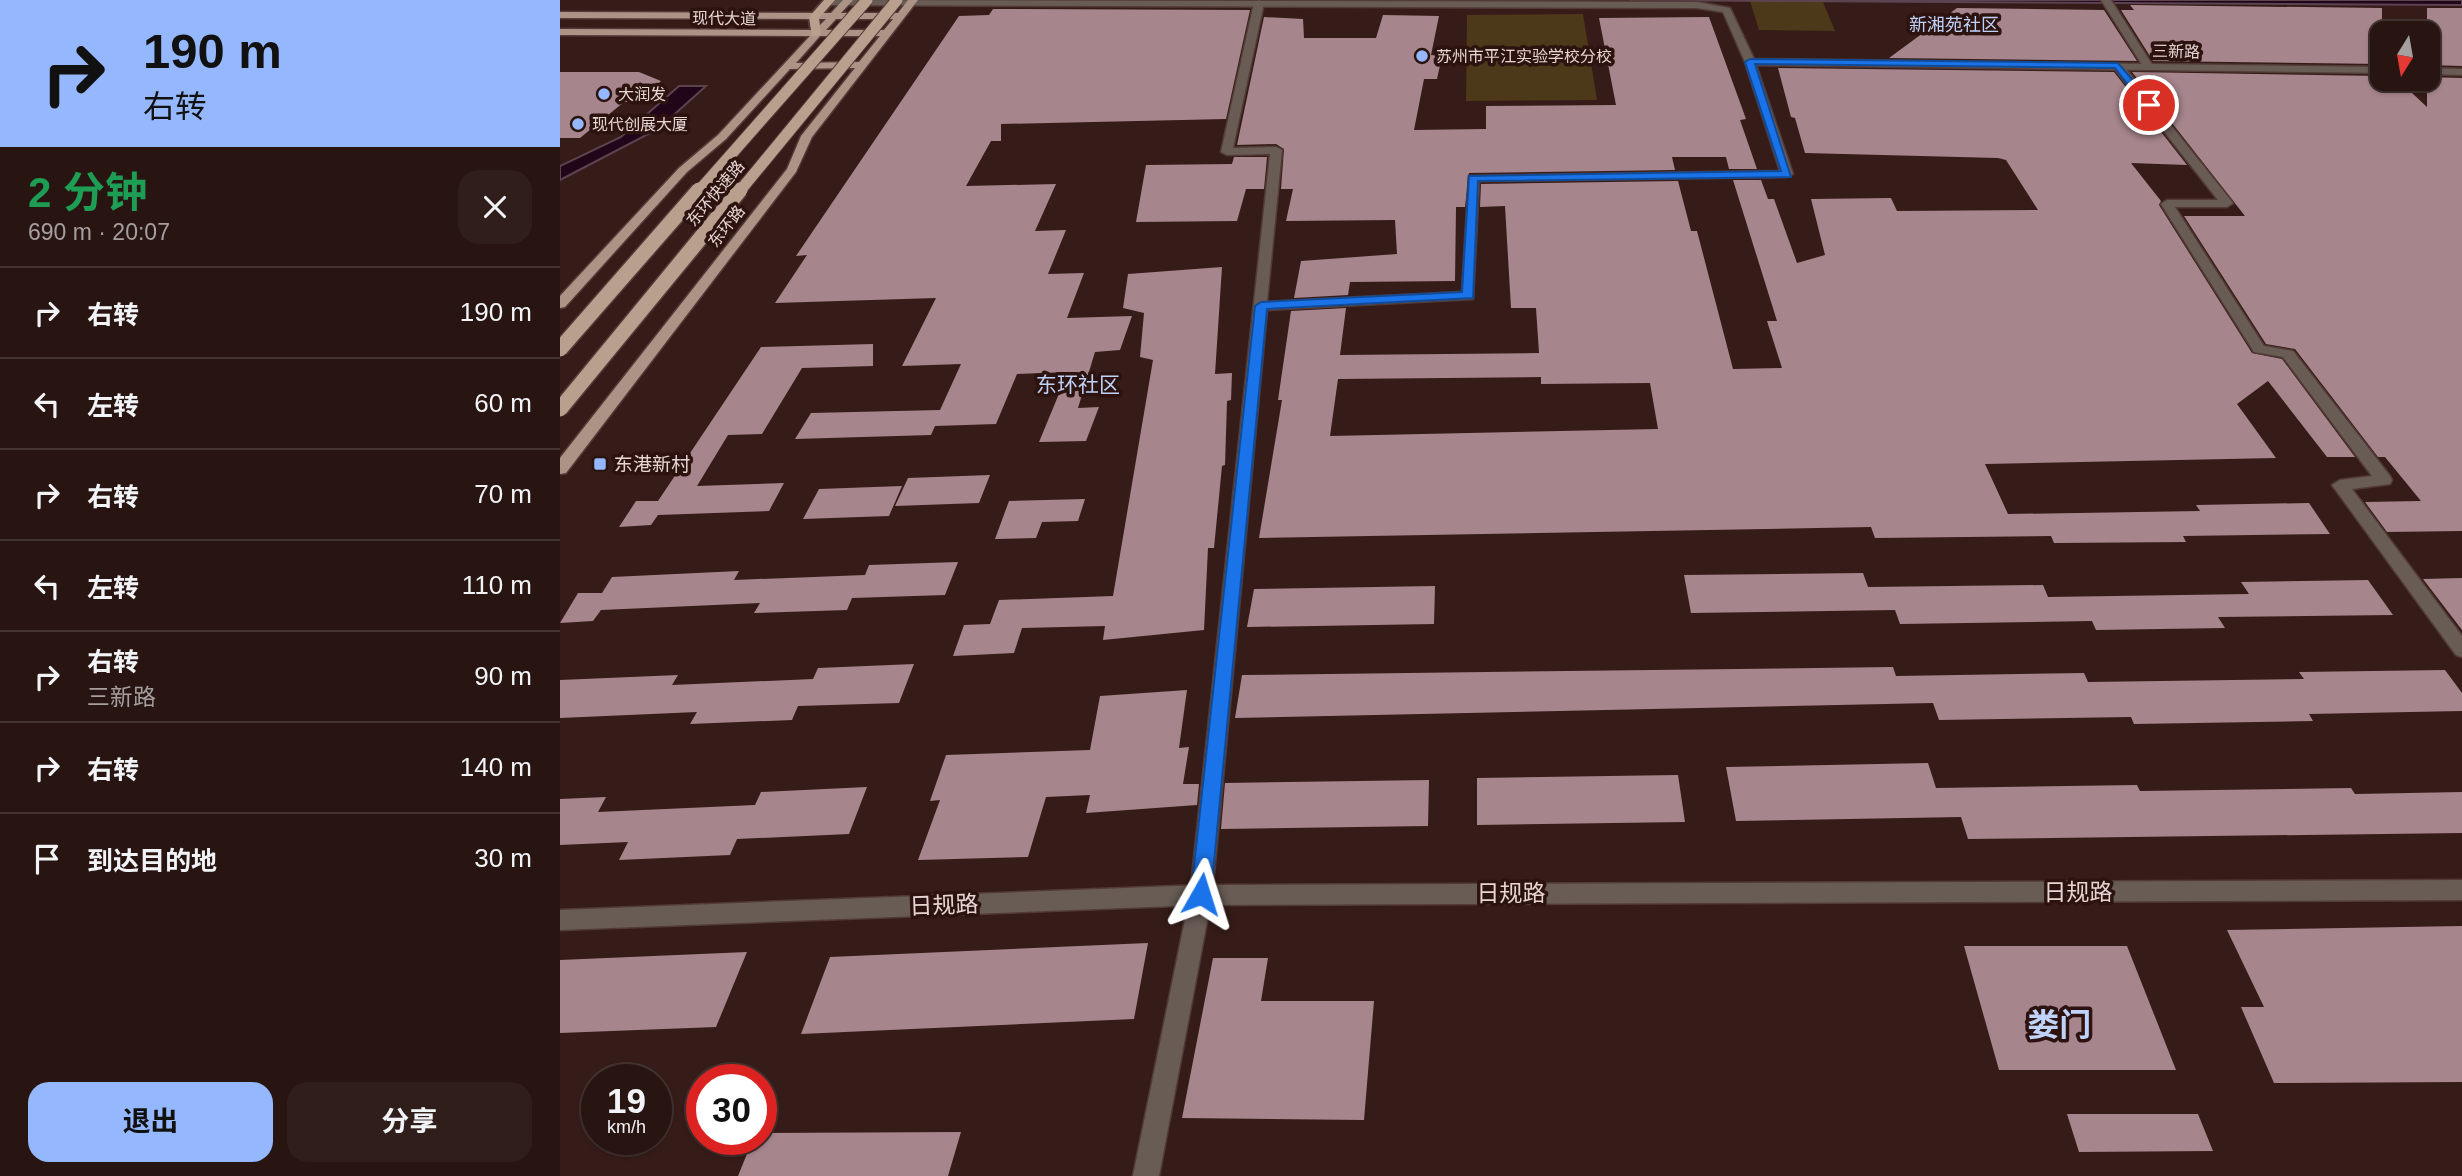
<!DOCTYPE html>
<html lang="zh">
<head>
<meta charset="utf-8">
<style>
	:root { --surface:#281512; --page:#301e1b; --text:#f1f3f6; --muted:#a59f9f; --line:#443432; --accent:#95b7fd }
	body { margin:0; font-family:Arial,"Noto Sans SC",sans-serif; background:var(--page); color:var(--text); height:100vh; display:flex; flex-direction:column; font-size:26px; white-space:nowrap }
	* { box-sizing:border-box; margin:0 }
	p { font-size:23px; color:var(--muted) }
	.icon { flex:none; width:38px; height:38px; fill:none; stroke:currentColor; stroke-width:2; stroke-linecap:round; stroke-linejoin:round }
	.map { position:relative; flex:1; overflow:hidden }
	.panel { display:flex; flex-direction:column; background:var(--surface); width:560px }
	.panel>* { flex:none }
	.banner { background:#95b7fd; color:#111; overflow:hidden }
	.needle { width:46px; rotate:191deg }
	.controls { position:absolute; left:1810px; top:21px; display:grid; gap:14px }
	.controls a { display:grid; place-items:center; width:70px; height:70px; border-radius:14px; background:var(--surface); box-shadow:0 2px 5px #0004,0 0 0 2px var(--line); font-size:35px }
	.speed { position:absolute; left:21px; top:1064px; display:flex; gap:14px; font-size:35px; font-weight:700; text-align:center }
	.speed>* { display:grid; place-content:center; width:91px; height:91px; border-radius:50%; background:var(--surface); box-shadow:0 2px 5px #0004,0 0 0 2px var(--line); line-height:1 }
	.speed small { font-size:18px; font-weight:400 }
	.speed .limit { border:10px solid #d22; background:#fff; color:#111 }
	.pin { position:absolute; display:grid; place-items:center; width:60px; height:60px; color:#fff; margin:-30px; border:4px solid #fff; border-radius:50%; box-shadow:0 2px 7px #0007 }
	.me { position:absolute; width:77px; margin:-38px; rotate:6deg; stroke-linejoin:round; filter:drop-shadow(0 0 5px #0008) }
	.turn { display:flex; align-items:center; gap:24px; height:147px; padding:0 28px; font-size:32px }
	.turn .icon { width:91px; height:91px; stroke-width:2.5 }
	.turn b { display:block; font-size:49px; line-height:60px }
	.round { display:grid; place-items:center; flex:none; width:74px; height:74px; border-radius:21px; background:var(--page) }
	.summary { display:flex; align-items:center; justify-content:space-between; height:119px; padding:0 28px }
	h1 { font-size:42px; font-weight:700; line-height:52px; color:#1e9e55 }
	.action { display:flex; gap:14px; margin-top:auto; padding:14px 28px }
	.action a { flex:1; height:80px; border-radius:21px; background:var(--accent); color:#111; font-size:28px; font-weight:700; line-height:80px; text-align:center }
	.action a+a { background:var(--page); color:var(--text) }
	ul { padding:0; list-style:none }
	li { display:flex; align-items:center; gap:21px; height:91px; padding:0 28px; border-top:2px solid var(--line) }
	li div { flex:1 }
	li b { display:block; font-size:26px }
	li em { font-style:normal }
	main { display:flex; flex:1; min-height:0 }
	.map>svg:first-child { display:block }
	.green { fill:#4b3919 }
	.water { fill:#210519; stroke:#5c4350; stroke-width:2 }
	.building { fill:#a6858c; fill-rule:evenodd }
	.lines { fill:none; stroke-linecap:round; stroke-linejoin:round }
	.minor-casing { stroke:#523a36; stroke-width:3 }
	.tertiary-casing { stroke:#523a36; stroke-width:3 }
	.primary-casing { stroke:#523a36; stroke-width:3 }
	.trunk-casing { stroke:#523a36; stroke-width:4 }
	.minor { fill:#685c55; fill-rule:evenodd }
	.tertiary { fill:#685c55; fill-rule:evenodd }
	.primary { fill:#ab9485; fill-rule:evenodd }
	.trunk { fill:#b89f8e; fill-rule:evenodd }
	.trunk-bridge-far1-casing { stroke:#523a36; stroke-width:13; stroke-linecap:butt }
	.trunk-bridge-casing { stroke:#523a36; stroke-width:18; stroke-linecap:butt }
	.trunk-bridge-far1 { stroke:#b89f8e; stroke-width:11 }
	.trunk-bridge { stroke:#b89f8e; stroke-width:15 }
	.route { fill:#1a73e8; stroke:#114b97; stroke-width:2 }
	.poi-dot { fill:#95b7fd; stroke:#2c130f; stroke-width:2.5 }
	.labels { text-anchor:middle; stroke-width:7; stroke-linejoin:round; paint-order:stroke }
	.far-street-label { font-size:16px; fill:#e7d5d2; stroke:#2c130f }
	.far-poi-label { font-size:16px; fill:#e7d5d2; stroke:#2c130f; text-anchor:start }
	.far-neighbourhood-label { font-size:18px; fill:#bed2fa; stroke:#2c130f }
	.poi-label { font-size:19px; fill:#e7d5d2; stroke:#2c130f; text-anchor:start }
	.neighbourhood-label { font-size:21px; fill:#bed2fa; stroke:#2c130f }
	.near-street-label { font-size:23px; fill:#e7d5d2; stroke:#2c130f }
	.near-district-label { font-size:32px; font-weight:bold; fill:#bed2fa; stroke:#2c130f }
</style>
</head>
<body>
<main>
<section class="panel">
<div class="banner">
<div class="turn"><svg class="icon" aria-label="right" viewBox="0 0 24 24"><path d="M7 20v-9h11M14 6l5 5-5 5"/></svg><div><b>190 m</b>右转</div></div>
</div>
<div class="summary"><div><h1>2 分钟</h1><p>690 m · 20:07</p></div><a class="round"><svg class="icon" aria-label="close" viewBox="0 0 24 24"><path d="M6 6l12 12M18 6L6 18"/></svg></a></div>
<ul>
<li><svg class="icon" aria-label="right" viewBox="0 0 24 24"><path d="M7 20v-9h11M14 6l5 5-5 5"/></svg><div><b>右转</b></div><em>190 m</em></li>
<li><svg class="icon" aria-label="left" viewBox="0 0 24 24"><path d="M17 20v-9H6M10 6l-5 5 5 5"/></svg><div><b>左转</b></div><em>60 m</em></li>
<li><svg class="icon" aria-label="right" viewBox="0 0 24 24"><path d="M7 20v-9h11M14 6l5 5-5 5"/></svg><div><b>右转</b></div><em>70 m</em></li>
<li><svg class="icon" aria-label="left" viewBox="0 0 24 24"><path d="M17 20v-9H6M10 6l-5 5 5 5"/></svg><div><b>左转</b></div><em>110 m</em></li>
<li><svg class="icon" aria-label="right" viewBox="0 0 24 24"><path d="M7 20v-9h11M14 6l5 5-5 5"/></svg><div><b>右转</b><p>三新路</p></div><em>90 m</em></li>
<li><svg class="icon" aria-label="right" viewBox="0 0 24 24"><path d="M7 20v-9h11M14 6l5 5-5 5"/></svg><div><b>右转</b></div><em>140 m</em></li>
<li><svg class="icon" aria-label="arrive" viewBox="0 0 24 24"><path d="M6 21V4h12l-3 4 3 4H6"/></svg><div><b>到达目的地</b></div><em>30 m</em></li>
</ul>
<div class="action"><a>退出</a><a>分享</a></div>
</section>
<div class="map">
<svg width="1902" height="1176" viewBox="0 0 1902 1176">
	<rect width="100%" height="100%" fill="#361c18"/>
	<path class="green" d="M1190 1 1263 2 1275 31 1199 30Z
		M1023 14 1037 100 906 101 907 15Z"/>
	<path class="water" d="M1070 0H1902V5Z
		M119 86H146L98 129 0 180V166L61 137Z"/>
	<path class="building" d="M1570 5 1822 8V64L1593 61 1561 10H1574Z
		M1397 8 1544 10 1577 61 1329 58Z
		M1867 8H1902V66L1867 65Z
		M433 9 690 10 666 119 441 124V141H431L406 186 496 184 475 231 506 230 488 274 524 273 507 318 572 316 560 350 535 352 518 408 539 407 526 441 479 442 508 372 457 374 436 424 375 426 371 435 235 439 251 413 380 410 401 364 342 366 376 298 215 303 247 255 236 256 399 16 429 15Z
		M823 15 879 16 871 55 882 56 877 79H864L854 130 926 129V106L1056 105 1039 18 1149 17 1186 119 1180 120 1197 169H1169L1166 157H1112L1115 170 909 173 905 207H896L895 281 790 282 788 295 734 298 741 261 837 254 835 220 726 221 733 189H721L724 149 716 144 677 145 704 17 743 19 744 38H816Z
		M1218 68 1554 72 1627 165 1571 163 1601 201 1599 205 1692 353 1722 359 1795 457H1767L1708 381 1677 404 1716 458 1425 464 1448 514 1640 511 1636 505 1749 503 1770 534 1623 536 1626 542 1494 543 1491 536 1315 538 1311 527 699 538 722 400H718L731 311 786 308 780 355 979 353 976 308H951L945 206 920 207 921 184 1118 181 1131 231H1137L1173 369 1222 368 1207 321H1217L1173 180H1201L1208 199H1214L1237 263 1265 255 1251 199 1331 198 1337 211 1478 210 1446 160 1438 158 1245 153 1235 118 1231 117ZM981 377V384L1090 383 1098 429 770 436 778 379Z
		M0 72H79L101 81 77 102H64L20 138H0Z
		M1572 72 1822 76V79H1837L1867 107V77L1902 78V531L1827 532 1805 502 1861 501 1825 457H1818L1735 349 1706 344 1624 216H1685Z
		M674 157H707L704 189H686L677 221 576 222 586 165 672 164Z
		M662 267 655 374 672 373 671 400 667 401 665 465 662 466 654 548H648L644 630 543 640 545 626 462 628 454 653 393 656 404 625 430 624 439 600 553 596 593 360 580 357 584 313 563 308 568 274Z
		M313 344V366L242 368 202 434 168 435 137 486 224 483 209 511 98 515 91 525 59 527 76 501H98L201 347Z
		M430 475 419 503 335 506 348 478Z
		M342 486 329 516 243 519 259 489Z
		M525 499 518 521 482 522 476 538 435 539 449 501Z
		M398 562 385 595 292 598 287 610 194 613 200 603 41 610 33 621 0 623 18 593H42L52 577 179 571 174 580 305 575 309 565Z
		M1303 573 1308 587 1483 585 1488 597 1689 594 1681 582 1808 580 1833 615 1658 617 1665 628 1536 630 1532 621 1340 624 1335 610 1131 613 1124 575Z
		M1902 578V630L1863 579Z
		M875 586 874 624 687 627 694 589Z
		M354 664 339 703 238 706 232 720 130 724 137 712 0 718V680L118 675 112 685 253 679 258 668Z
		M1333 667 1336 676 1524 673 1528 682 1744 679 1739 672 1885 670 1902 693V711L1749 714 1753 721 1574 724 1571 717 1379 720 1373 703 675 718 682 675Z
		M627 690 619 748 629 747 623 784H639L637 805 526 813 530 795 486 797 468 857 358 860 380 800 370 801 386 755 530 750 540 696Z
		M1368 763 1376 788 1577 785 1580 791 1791 788 1795 794 1902 792V833L1408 839 1401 817 1176 821 1166 767Z
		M1118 775 1125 822 917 825V778Z
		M869 780 868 826 661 829 665 783Z
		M307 787 289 834 177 839 170 855 59 860 68 842 0 845V799L46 797 38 812 195 805 201 792Z
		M1902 926V1082L1714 1083 1681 1007H1704L1667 930Z
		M588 943 574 1019 241 1034 270 957Z
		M1404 946H1567L1616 1070H1439Z
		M187 952 156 1027 0 1033V960Z
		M653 958H708L701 1001H814L804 1120 622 1118Z
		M1507 1114H1638L1653 1151 1519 1152Z
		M401 1132 388 1176H178L193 1139H201V1133Z"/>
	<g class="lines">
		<defs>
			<path id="minor" d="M699 0 704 3 673 148 716 147 722 150 707 302 902 292 909 176 1220 171 1185 62 1190 59 1195 62 1233 174 1227 177 919 181 913 299 707 310 652 895 599 1176H573L630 895 710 154 667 155 661 152 694 3Z
				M1541 0H1551L1593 66 1592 68H1584Z
				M1554 64H1562L1673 203 1667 207H1615L1704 346 1733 351 1830 476 1832 480 1830 484 1792 489 1902 636V657L1896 655 1772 485 1780 480 1812 476 1723 357 1694 352 1601 204 1607 200H1658L1554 68Z"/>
			<path id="tertiary" d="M265 0 1137 2 1170 8 1194 59 1822 67V73L1190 65 1185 62 1163 12 1137 8 268 5 263 2Z
				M1867 68 1902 69V75L1867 74Z
				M1902 880V900L641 905 0 930V910L641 885Z"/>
			<path id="primary" d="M283 0H293L281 13H338L348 0H358L252 137 236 172 6 473 0 474V458L227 169 241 136 295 68 230 69 166 139 127 172 5 307 0 308V296L119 168 158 135 250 36 0 35V29L255 30 266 19 0 18V12L271 13ZM276 19H333L324 30H266ZM260 36H320L299 62 236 63Z"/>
			<path id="trunk" d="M264 0H275L259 18 261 35 252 37 249 17Z"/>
		</defs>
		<use href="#minor" class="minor-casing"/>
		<use href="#tertiary" class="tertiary-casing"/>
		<use href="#primary" class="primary-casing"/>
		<use href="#trunk" class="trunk-casing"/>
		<use href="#minor" class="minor"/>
		<use href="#tertiary" class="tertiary"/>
		<use href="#primary" class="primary"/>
		<use href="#trunk" class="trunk"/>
		<defs>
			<path id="trunk-bridge-far1" d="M138 192 307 0
				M179 192 337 0"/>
			<path id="trunk-bridge" d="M0 349 139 190
				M0 409 180 190"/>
		</defs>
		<use href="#trunk-bridge-far1" class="trunk-bridge-far1-casing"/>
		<use href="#trunk-bridge" class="trunk-bridge-casing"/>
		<use href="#trunk-bridge-far1" class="trunk-bridge-far1"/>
		<use href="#trunk-bridge" class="trunk-bridge"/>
	</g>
	<path class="route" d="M1190 59 1558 63 1594 105 1585 107 1555 68 1195 64 1231 177 918 181 913 298 707 309 651 894 648 901 641 903 634 901 631 894 695 306 701 302 902 292 909 176 1221 171 1185 62Z"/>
	<g class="poi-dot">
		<circle cx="862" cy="56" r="7"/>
		<circle cx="44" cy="94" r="7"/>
		<circle cx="18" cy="124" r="7"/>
		<rect x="33" y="457" width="14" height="14" rx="3.5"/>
	</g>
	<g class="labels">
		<g class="far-street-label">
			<text transform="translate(164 18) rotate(1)" y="6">现代大道</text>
			<text transform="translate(1616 51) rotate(1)" y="6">三新路</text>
			<text transform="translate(155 193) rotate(-50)" y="6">东环快速路</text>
			<text transform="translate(166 226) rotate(-52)" y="6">东环路</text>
		</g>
		<g class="far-poi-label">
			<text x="876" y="62">苏州市平江实验学校分校</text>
			<text x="58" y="100">大润发</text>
			<text x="32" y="130">现代创展大厦</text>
		</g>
		<g class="far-neighbourhood-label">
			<text x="1394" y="31">新湘苑社区</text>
		</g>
		<g class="poi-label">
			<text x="54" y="471">东港新村</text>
		</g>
		<g class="neighbourhood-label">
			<text x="518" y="392">东环社区</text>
		</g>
		<g class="near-street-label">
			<text x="1518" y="900">日规路</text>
			<text x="951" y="901">日规路</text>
			<text transform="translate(384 905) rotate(-2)" y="8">日规路</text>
		</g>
		<g class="near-district-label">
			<text x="1499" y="1036">娄门</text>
		</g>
	</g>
</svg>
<div class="controls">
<a><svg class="needle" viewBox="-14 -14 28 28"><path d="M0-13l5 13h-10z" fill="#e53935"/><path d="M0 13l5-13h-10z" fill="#a59f9f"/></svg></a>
</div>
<div class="speed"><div>19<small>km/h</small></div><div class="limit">30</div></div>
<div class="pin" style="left:1589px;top:105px;background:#d93025"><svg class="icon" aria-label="arrive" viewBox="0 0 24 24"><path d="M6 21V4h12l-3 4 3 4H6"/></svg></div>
<svg class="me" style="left:641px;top:894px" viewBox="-20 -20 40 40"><path d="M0-17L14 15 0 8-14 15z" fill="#1a73e8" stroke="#fff" stroke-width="4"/></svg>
</div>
</main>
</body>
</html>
